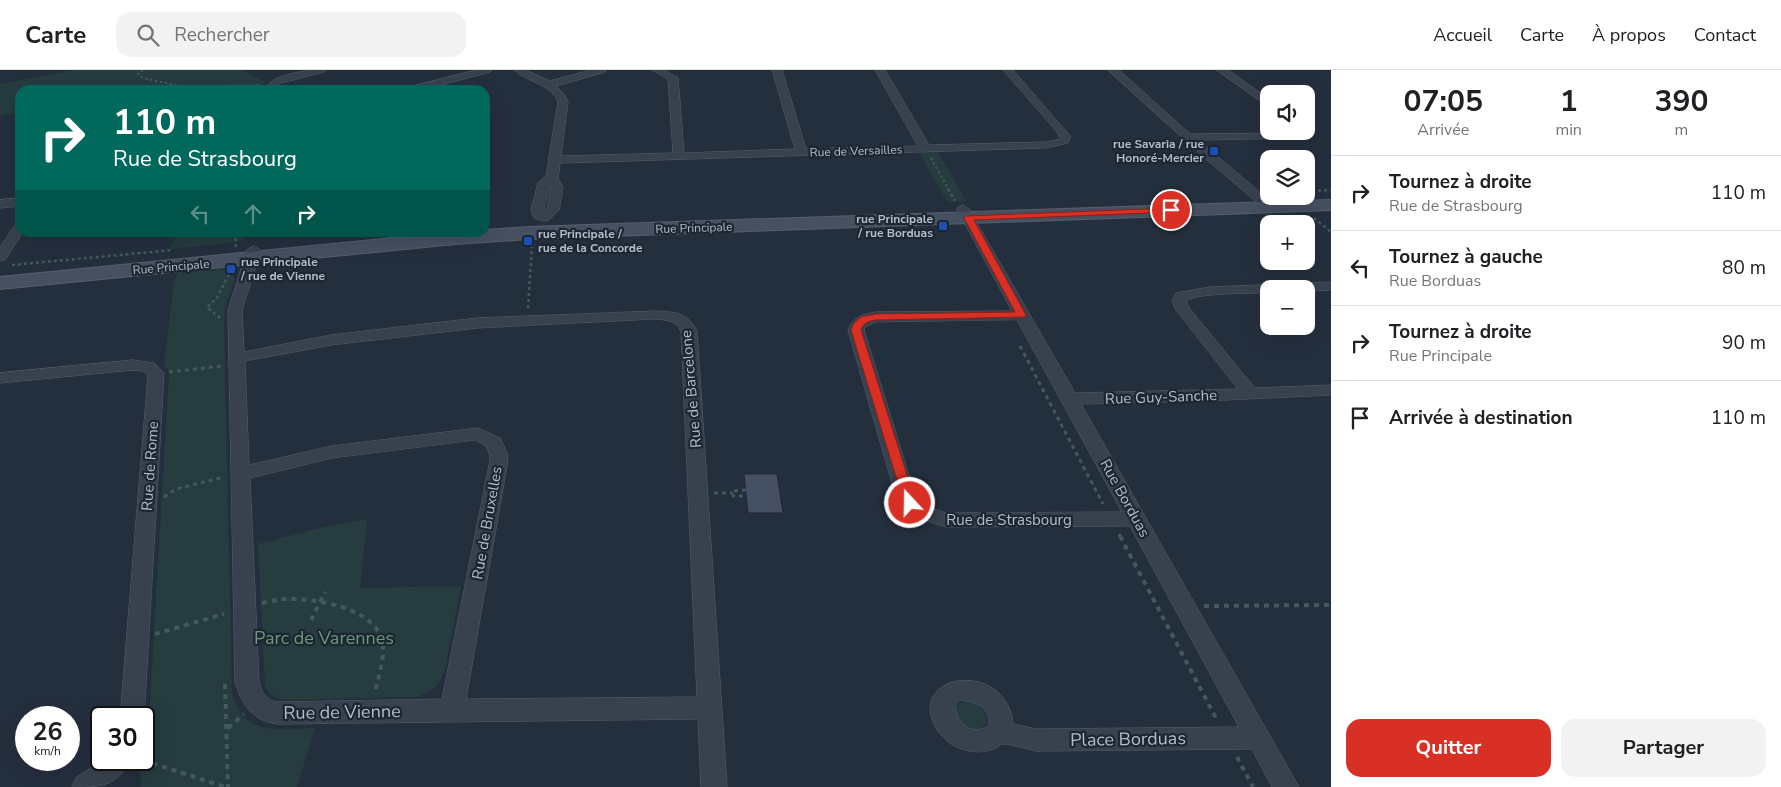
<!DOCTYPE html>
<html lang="fr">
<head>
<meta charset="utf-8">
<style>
	:root { --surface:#fff; --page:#f2f2f2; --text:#202124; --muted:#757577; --line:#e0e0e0; --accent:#d93025 }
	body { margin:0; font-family:"Nunito Sans",sans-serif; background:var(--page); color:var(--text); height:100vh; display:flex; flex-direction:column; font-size:19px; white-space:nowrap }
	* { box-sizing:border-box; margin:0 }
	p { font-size:16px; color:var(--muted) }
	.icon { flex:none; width:28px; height:28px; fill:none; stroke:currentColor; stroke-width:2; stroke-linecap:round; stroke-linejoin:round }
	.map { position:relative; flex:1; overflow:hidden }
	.drawer { display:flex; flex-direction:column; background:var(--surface); width:450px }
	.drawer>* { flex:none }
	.guide { position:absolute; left:15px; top:15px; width:475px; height:152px; border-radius:15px; box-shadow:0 5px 20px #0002; background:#00695c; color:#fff; overflow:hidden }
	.controls { position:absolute; left:1260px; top:15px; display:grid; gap:10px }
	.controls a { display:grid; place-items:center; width:55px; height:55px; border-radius:10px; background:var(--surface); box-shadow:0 5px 20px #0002; font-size:25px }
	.speed { position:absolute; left:15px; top:636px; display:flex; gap:10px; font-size:25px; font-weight:700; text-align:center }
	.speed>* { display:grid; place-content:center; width:65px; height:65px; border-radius:50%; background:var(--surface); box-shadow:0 5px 20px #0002; line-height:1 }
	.speed small { font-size:12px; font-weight:400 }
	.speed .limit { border:2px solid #111; border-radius:8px; background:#fff; color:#111 }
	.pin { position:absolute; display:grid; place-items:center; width:42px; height:42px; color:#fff; margin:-21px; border:2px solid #fff; border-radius:50%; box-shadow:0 1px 5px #0007 }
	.me { position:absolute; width:55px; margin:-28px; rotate:339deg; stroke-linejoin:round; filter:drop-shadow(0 0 4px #0008) }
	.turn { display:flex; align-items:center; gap:18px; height:105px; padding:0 15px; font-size:22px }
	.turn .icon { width:65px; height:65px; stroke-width:2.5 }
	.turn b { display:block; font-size:35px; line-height:42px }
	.lanes { display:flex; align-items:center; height:48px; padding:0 15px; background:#0003; justify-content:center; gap:25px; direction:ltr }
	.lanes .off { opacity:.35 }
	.eta { display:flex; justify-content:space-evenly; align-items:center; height:85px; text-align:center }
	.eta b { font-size:30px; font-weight:700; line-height:35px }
	.button { display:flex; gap:10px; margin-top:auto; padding:10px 15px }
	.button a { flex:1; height:58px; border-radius:15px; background:var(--accent); color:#fff; font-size:20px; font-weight:700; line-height:58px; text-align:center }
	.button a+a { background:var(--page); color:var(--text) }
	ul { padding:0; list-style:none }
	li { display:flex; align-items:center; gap:15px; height:75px; padding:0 15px; border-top:1px solid var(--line) }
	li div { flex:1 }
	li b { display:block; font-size:19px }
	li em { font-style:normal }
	header { display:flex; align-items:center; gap:30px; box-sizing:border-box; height:70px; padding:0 25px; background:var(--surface); border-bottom:1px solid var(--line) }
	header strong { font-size:24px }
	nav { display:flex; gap:28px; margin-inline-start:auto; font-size:18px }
	.search { width:350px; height:45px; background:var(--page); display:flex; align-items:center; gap:12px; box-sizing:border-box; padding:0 18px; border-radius:15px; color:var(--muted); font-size:19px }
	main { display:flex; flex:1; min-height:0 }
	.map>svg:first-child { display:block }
	.green { fill:#263c3f }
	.building { fill:#455162; stroke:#1f2835 }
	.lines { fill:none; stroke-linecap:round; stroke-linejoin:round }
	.street-casing { stroke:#565f6c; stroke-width:1 }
	.secondary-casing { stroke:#565f6c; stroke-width:2 }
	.path-far3 { stroke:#44595c; stroke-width:2; stroke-dasharray:2.5 2.5; stroke-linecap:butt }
	.path-far2 { stroke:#44595c; stroke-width:2.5; stroke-dasharray:3 3; stroke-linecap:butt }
	.path-far1 { stroke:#44595c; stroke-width:3; stroke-dasharray:4 4; stroke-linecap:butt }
	.path { stroke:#44595c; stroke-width:4; stroke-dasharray:5 5; stroke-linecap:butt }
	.street { fill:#38414e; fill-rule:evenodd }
	.secondary { fill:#465061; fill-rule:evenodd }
	.route { fill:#d93025; stroke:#8d1f18 }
	.transit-dot { fill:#1a4fb4; stroke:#1d2633; stroke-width:2 }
	.labels { text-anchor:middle; stroke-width:4.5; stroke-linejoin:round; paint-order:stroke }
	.far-poi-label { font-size:12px; font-weight:bold; fill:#b4bcc9; stroke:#1d2633; text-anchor:end }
	.far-street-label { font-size:12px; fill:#b4bcc9; stroke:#1d2633 }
	.street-label { font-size:15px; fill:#b4bcc9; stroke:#1d2633 }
	.near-park-label { font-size:18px; fill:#6b9a76; stroke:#1d2633 }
	.near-street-label { font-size:18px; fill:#b4bcc9; stroke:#1d2633 }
</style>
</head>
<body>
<header>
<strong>Carte</strong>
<div class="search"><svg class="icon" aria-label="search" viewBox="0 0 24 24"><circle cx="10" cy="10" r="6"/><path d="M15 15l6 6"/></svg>Rechercher</div>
<nav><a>Accueil</a><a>Carte</a><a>À propos</a><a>Contact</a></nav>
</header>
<main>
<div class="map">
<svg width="1331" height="717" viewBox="0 0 1331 717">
	<rect width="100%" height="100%" fill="#242f3e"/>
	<path class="green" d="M74 0H244L265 13 263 16 212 18 211 20H141L120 18 110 20H20V41L0 46V14Z
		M919 82H938L966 131 947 132Z
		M175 163V162L244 163 241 172 169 179 175 170Z
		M227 199 232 201 233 207 235 208 225 238 224 251 232 623C242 667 279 659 315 658L297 717H141L140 699 133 695 136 690H144V674L150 632 169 305 168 299 164 295 173 218 177 203Z
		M367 449 360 518 461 516 445 600 439 613 433 619 418 627 288 630C277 629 268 626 265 614L258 474 328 456Z
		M964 631C975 632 984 637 987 649 984 662 970 662 961 654 958 651 956 644 955 640L956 636Z"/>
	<path class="building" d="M744 404H777L783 443H748Z"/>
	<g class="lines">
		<defs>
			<path id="street" d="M310 0H326L324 2 281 13 277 16 276 20H266C269 5 297 3 310 0Z
				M476 0H492L490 2 422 20H405L406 18Z
				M514 0H526L550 11 591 0H607L605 2 556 16 564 24 568 32 561 86 673 83 668 9 652 0H664L678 8 684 83 795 79 772 0H782L806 79 918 76 875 0H885L929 75 1046 72 1060 69 1057 62 1003 0H1013L1071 67 1068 73 1046 78 560 93 558 108 563 117 559 140 549 150 544 151 534 148 531 140 538 113 546 106 558 32C550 13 528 13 514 0ZM550 115 551 117 547 139 544 141Z
				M1108 0H1119L1190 64 1291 63 1306 61V58L1308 59 1309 61C1307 65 1305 67 1301 68L1198 70 1274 134 1276 137 1274 140H1266L1206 89Z
				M1217 0H1228L1269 29V37Z
				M20 128V136L0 138V130Z
				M963 135 969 139 1075 323 1238 319 1176 240 1172 231 1176 223 1210 217 1331 212V220L1306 221V219H1269V223C1254 223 1194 223 1186 231L1190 239 1255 318 1331 315V325L1204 331 1081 334 1299 717H1272L1252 679 1036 681C1031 680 1005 673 1002 674 1000 674 998 677 996 678 985 683 973 683 962 679 949 675 940 666 934 654 910 602 1007 590 1013 654L1036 659 1239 657 1130 456 946 457 917 448 907 442 896 427 848 260C853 247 863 244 876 242L1012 241 957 139ZM1017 250 1122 442 946 443 930 438 915 425 864 260 865 257 876 252ZM961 630C976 631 991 639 989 656 971 666 956 654 955 636Z
				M20 154V162H23L5 190 0 191V177L15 155Z
				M254 176 261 180 242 240 244 282 331 265 477 248 655 241C675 242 687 242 697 261L727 717H701L698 649 278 654C253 651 243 636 235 613L228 240 247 180ZM655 249C666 250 676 250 681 261L697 627 466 629 507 396 508 385 500 368 478 358 332 376 249 395 245 291 331 275 477 258ZM476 370 486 376 490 385 489 396 442 629 278 632C267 631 262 623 259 613L250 408 332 388Z
				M133 290 154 293 164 303 144 649 120 648 148 305 143 301 133 300 0 313V303Z
				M103 690H130C117 717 101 717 72 717L76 708Z"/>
			<path id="secondary" d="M1331 130V140L529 169 456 174 0 219V207L454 162H485V160L529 157Z"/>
		</defs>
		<use href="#street" class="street-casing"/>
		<use href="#secondary" class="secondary-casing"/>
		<path class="path-far3" d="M143 0 138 4 143 8 184 17 188 20
			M202 20 216 16 261 15
			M931 88 949 120"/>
		<path class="path-far2" d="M948 119 955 131
			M1306 121 1331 120
			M1314 148 1331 162
			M235 162 236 177
			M12 195 173 180
			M528 238 532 175
			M220 248 207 237 217 228 229 204"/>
		<path class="path-far1" d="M1020 276 1103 434
			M169 302 222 296
			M746 420 733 421V426H746
			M714 423H733
			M164 427 176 419 224 407
			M1119 464 1121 468"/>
		<path class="path" d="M1120 466 1217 650
			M262 533C270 532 277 529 285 529 314 528 373 537 382 570 386 586 378 607 375 623
			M1204 536 1331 535
			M311 550 325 522
			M155 564 224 544
			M225 614 228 717
			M228 658 244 644
			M1237 687 1253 717
			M143 690 225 717"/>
		<use href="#street" class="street"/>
		<use href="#secondary" class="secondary"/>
	</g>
	<path class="route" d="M1171 138 1175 140 1174 142 974 150 1026 245 1025 247 876 250C869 251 863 253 861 260L916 433 914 436H905L851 260 854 253 861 247 876 244 1015 242 964 148 966 146Z"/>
	<g class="transit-dot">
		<rect x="1209" y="76" width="10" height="10" rx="2.5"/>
		<rect x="938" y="151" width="10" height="10" rx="2.5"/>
		<rect x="523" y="166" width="10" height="10" rx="2.5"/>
		<rect x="226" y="194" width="10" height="10" rx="2.5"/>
	</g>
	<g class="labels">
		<g class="far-poi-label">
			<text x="1204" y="78">rue Savaria / rue<tspan x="1204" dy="14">Honoré-Mercier</tspan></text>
			<text x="933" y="153">rue Principale<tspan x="933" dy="14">/ rue Borduas</tspan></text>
			<text x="538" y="168" text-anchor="start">rue Principale /<tspan x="538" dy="14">rue de la Concorde</tspan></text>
			<text x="241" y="196" text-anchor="start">rue Principale<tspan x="241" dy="14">/ rue de Vienne</tspan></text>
		</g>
		<g class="far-street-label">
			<text transform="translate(856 81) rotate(-2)" y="4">Rue de Versailles</text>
			<text transform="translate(694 158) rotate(-2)" y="4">Rue Principale</text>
			<text transform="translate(171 197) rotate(-5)" y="4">Rue Principale</text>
		</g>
		<g class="street-label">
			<text transform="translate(691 319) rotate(-95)" y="5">Rue de Barcelone</text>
			<text transform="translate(1161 327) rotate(-2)" y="5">Rue Guy-Sanche</text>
			<text transform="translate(150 396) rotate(-86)" y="5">Rue de Rome</text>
			<text transform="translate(1125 428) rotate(61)" y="5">Rue Borduas</text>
			<text x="1009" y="455">Rue de Strasbourg</text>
			<text transform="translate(487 453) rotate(-80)" y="5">Rue de Bruxelles</text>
		</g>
		<g class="near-park-label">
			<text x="324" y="574">Parc de Varennes</text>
		</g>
		<g class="near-street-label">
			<text transform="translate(342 642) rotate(-1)" y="6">Rue de Vienne</text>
			<text transform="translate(1128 669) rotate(-1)" y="6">Place Borduas</text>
		</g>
	</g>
</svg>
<div class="controls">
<a><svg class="icon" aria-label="sound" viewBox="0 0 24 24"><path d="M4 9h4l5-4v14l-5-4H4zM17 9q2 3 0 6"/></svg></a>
<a><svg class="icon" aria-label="layers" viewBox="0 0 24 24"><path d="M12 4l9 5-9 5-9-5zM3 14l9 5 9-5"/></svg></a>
<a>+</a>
<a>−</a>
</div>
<div class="speed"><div>26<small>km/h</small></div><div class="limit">30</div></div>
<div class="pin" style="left:1171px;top:140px;background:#d93025"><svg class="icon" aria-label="arrive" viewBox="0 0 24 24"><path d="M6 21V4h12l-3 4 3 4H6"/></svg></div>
<svg class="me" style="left:910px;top:433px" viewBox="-20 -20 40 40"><circle r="17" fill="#d93025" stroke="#fff" stroke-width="3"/><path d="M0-11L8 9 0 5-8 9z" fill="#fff"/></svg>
<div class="guide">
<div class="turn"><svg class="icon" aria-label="right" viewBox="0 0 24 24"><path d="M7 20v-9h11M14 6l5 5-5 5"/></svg><div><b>110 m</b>Rue de Strasbourg</div></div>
<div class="lanes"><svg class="icon off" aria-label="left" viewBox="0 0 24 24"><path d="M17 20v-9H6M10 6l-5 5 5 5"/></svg><svg class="icon off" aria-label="ahead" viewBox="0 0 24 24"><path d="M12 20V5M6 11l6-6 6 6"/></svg><svg class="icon" aria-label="right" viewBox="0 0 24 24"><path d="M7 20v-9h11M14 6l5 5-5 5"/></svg></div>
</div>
</div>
<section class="drawer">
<div class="eta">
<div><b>07:05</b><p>Arrivée</p></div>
<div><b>1</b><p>min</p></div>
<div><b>390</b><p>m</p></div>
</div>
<ul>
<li><svg class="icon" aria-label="right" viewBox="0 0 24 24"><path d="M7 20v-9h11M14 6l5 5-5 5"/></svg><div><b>Tournez à droite</b><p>Rue de Strasbourg</p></div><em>110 m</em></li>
<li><svg class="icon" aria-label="left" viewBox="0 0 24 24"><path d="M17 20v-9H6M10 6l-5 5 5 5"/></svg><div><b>Tournez à gauche</b><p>Rue Borduas</p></div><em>80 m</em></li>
<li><svg class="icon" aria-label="right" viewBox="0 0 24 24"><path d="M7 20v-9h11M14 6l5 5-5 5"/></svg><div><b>Tournez à droite</b><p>Rue Principale</p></div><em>90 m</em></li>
<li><svg class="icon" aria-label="arrive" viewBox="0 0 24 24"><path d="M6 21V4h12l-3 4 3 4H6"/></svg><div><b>Arrivée à destination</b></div><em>110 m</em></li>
</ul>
<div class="button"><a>Quitter</a><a>Partager</a></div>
</section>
</main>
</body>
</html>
